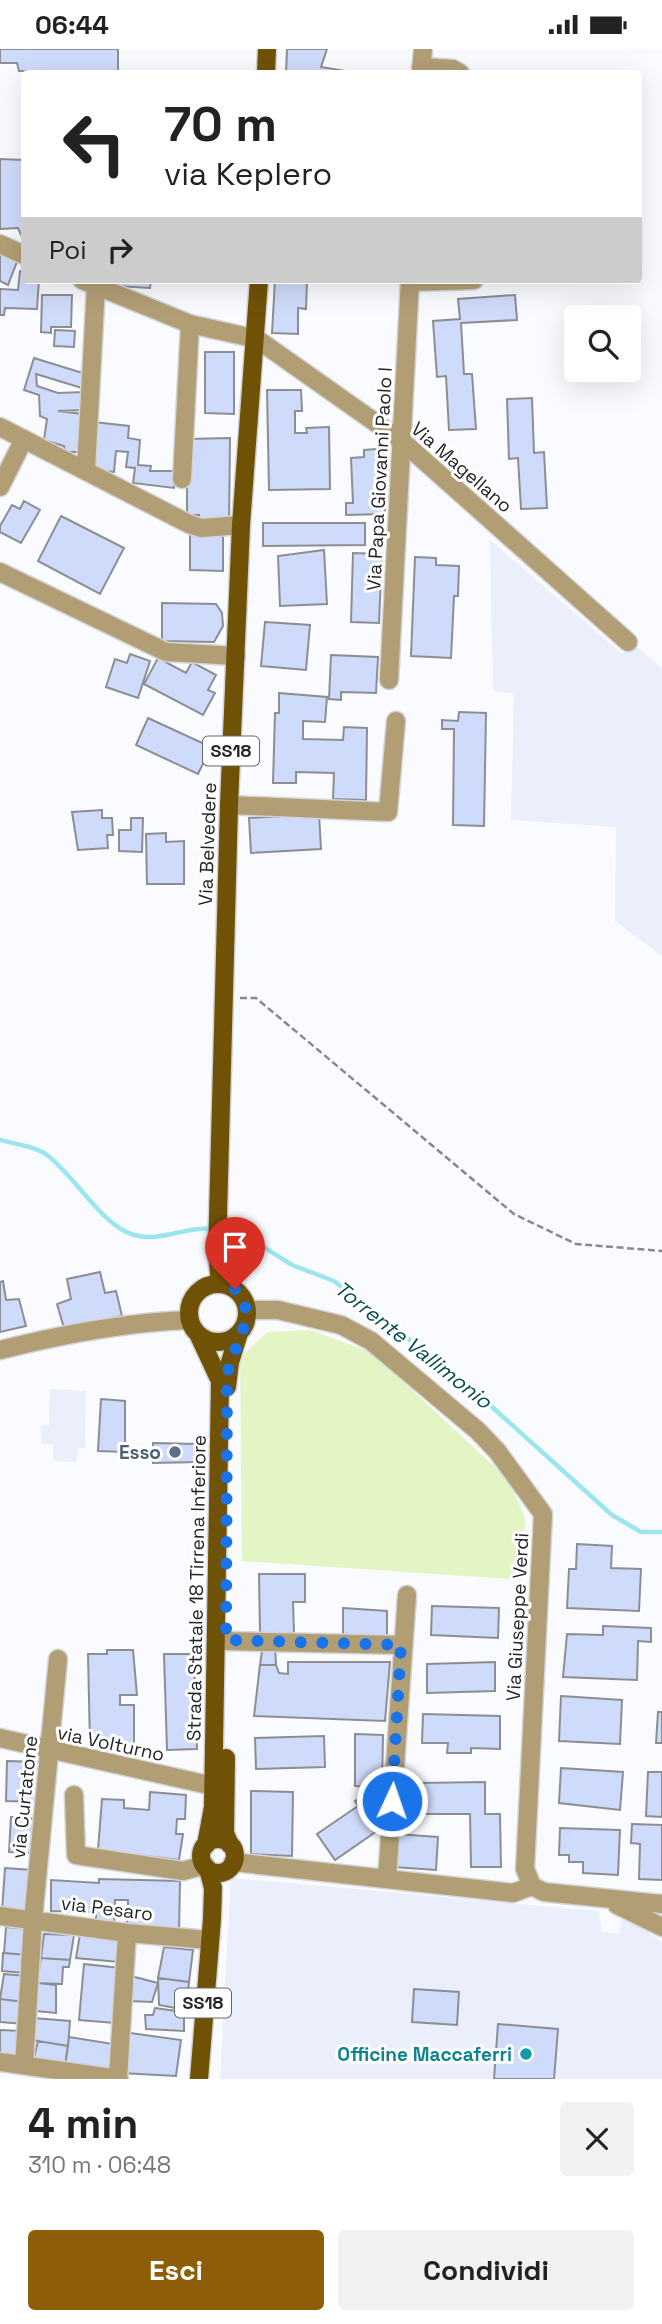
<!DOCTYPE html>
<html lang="it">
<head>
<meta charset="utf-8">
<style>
	:root { --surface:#fff; --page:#f2f2f2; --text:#222; --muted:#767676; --accent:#8e5d07 }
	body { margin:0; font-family:"Space Grotesk",sans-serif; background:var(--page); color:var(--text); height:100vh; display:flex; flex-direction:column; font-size:26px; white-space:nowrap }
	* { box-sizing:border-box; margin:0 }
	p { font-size:23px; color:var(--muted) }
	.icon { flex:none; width:38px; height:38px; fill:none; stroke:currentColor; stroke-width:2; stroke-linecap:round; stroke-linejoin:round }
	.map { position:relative; height:2030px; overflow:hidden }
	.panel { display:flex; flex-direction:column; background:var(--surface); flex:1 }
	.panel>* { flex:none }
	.banner { position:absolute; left:21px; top:21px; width:621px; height:214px; border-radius:7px; box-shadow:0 7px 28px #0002; background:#fff; color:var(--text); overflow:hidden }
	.controls { position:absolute; left:564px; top:256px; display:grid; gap:14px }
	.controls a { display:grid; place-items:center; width:77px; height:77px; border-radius:7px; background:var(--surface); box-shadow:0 7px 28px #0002; font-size:35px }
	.pin { position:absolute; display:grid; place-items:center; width:60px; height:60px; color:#fff; margin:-72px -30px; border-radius:50% 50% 50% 0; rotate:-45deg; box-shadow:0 0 7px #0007 }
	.pin .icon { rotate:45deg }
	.me { position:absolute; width:77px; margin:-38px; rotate:3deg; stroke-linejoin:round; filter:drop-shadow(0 0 5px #0008) }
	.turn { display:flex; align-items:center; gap:24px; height:147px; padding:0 28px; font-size:32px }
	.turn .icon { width:91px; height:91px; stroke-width:2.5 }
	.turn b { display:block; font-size:49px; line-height:60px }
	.then { display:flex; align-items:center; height:66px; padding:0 28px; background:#0003; gap:14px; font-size:26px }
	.round { display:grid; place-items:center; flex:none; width:74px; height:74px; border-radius:7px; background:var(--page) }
	.summary { display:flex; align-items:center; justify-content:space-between; height:119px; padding:0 28px }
	h1 { font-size:42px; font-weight:800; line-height:52px }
	.primary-button { display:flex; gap:14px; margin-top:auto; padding:14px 28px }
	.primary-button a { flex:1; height:80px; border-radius:7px; background:var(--accent); color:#fff; font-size:28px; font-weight:800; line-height:80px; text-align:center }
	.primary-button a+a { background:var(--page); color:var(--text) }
	.status { display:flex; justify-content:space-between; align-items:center; height:49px; padding:0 35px; background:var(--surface); direction:ltr }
	.status svg { height:19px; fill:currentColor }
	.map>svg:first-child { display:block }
	.built { fill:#ebeffb }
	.green { fill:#e3f5c5 }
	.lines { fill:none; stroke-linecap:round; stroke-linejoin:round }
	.stream { stroke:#9be6ed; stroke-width:4.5 }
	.building { fill:#cfdbfa; stroke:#8c8e93; stroke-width:2 }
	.minor-casing { stroke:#d3d4d7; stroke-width:21 }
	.major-casing { stroke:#d3d4d7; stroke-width:21 }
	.path { stroke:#88898b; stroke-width:2.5; stroke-dasharray:7 3.5; stroke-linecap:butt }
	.minor { stroke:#b29e75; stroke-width:18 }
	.major { stroke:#6f5205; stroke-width:18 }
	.route { stroke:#1a73e8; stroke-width:12; stroke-dasharray:0 21.6 }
	.service-dot { fill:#5c6f8a; stroke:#fff; stroke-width:2.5 }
	.culture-dot { fill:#0f9aa8; stroke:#fff; stroke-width:2.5 }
	.labels { text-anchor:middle; stroke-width:6; stroke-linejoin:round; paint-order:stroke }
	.shield { fill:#fff; stroke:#666668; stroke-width:2 }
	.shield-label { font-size:18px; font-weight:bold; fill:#242527 }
	.street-label { font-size:19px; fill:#242527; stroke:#fff }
	.service-label { font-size:19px; font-weight:bold; fill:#4e5e75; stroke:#fff; text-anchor:end }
	.culture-label { font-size:19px; font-weight:bold; fill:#0d838f; stroke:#fff; text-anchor:end }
	.water-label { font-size:21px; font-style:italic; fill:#074d52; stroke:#fff }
</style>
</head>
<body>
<div class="status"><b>06:44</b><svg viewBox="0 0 49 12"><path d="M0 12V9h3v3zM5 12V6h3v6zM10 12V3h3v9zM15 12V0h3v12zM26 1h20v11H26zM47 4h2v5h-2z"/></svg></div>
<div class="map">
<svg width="662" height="2030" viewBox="0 0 662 2030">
	<rect width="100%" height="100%" fill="#fafbfe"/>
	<path class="built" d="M490 491 621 604 637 598 662 620V907L615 872 616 778 511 771 514 645 493 641Z
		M50 1340 86 1342 85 1399H79L76 1413 53 1412V1396L42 1395 41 1376 49 1377Z
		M231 1829 598 1862 602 1883 619 1885 622 1871 636 1875 662 1893V2030H220Z"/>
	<path class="green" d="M310 1281 371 1303 509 1431 525 1469 523 1531 242 1512 240 1309 267 1283Z"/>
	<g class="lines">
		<path class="stream" d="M0 1091C14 1095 35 1097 47 1106 75 1127 102 1177 134 1186 160 1194 188 1176 215 1180
			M223 1182 243 1185 292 1216 334 1232 471 1339 612 1466 641 1483H662"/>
	</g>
	<path class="building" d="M0 0H118V22H19L17 14H0Z
		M287 0H327L321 18 346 22V24H286Z
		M0 110 24 111V192L18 179 0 180Z
		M0 203 18 210 8 236 0 232Z
		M20 222 24 223V231H39L37 260 5 259 4 266H0V240L18 241Z
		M102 231H151L150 239 116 237Z
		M275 231H332V234L307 232 306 260 298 259V285L272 284Z
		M42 246H72L71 278H51V284L41 283Z
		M515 246 517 271 461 274 464 325H472L476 380 449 381 446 327 437 328 433 272 460 270 458 250Z
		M55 281 75 282 74 298 54 297Z
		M205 303H234V365L205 364Z
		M34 309 89 326 85 340 36 325 37 337 58 344 83 343 84 361 58 362 83 365 84 403H65L64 397 44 391 47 370 40 367 39 346 24 341Z
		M267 341H301L302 362H295V384H307L306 379 329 378 330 440 269 441Z
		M532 349 534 404 544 403 547 459 521 460 518 409 509 410 507 350Z
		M94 373 129 377 128 389 140 391 138 416 151 417 150 422H176L174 439 133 434 135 419 126 418 128 403 116 402 114 423 89 421Z
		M230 389 229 476H199V466H187V390Z
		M376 400V409H382L385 465 346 466V454H353L351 409 364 408V401Z
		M24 452 40 461 21 494 0 483V477L12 456 20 460Z
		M61 467 124 499 100 545 38 512Z
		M263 474H365V496L263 497Z
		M190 484H223V522L190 521Z
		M324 501 327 555 280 557 278 507Z
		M353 504 382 505 379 574 351 573Z
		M415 508 436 509V516L459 517 458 547H454L451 609 411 607Z
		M162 554 216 555 222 564 223 577 214 593 162 592Z
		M265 573 310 576 306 621 261 617Z
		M130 605 150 612 138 649 106 638 115 610 127 614Z
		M331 606 378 608 376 644 341 643V651L329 650Z
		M158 609 186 624 192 613 216 626 208 641 215 644 203 666 144 635Z
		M279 644 327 648 325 673 303 672V690L343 691 344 678 367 679 366 751 333 750 334 724 296 723V734H273L275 664H279Z
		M459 663 486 664 484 777 453 776 454 680H442V671L458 672Z
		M148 669 211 698 198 725 136 696Z
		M102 761V769H112L113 786H107L108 799 78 801 72 763Z
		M319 765 321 800 251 804 249 769Z
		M131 769H143L142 803 119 802V781H131Z
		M166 784V793L184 792V835H147L146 785Z
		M100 1223 105 1244 116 1242 122 1267 64 1279 57 1255 71 1250 67 1230Z
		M3 1232 6 1251 19 1250 26 1277 0 1283V1233Z
		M101 1350 125 1352V1403L98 1402Z
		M153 1394 198 1395 199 1413 153 1414Z
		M577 1495 612 1497 611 1519 641 1520 639 1562 567 1559 569 1520H576Z
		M259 1525H305V1553H293L294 1584 260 1585Z
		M432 1557 499 1559 498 1589 431 1586Z
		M343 1559 387 1562V1589L343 1586Z
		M603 1577 651 1579V1593L638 1592 637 1631 563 1628 567 1585 603 1586Z
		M263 1595H275L276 1616H260Z
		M107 1601H133L137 1646H120V1656H134V1700H106V1695H90L88 1605H107Z
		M164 1605H194L197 1700 167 1701Z
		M288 1613H390L385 1672 254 1667 260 1616H276L279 1624 288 1625Z
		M495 1613V1642L427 1644V1615Z
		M561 1647 622 1651 620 1695 559 1692Z
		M658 1663H662V1694H656Z
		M423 1665 500 1667V1700L471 1699V1704H447L448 1694H422Z
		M355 1685 383 1686 382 1738 355 1737Z
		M324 1687 325 1718 256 1720 255 1689Z
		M7 1712 39 1713 38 1753 6 1752Z
		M561 1719 623 1723 620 1761 559 1754Z
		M648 1723H662V1768L646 1767Z
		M485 1733V1765H500L501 1818H471L470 1765H418V1734Z
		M251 1742 293 1743 292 1807 251 1805Z
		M150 1743 186 1746 185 1770H177L176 1785H183L179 1811 98 1801 102 1750 124 1751V1759L149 1761Z
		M366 1745 387 1775 335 1811 317 1785 358 1757 355 1752Z
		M11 1768 37 1770 35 1804 9 1803Z
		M632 1775 662 1776V1831L639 1830 640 1795 631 1794Z
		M560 1779 620 1781 618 1826 583 1824V1813H569V1806H559Z
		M396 1785 438 1788 436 1821 394 1818Z
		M5 1819 32 1821 29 1865 2 1862Z
		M99 1830 180 1832 179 1882 127 1881 128 1851H115L114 1875 96 1874V1863L51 1862V1831L99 1834Z
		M6 1878 29 1880 28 1906 4 1904Z
		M44 1885 74 1886 70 1911 41 1909Z
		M80 1885 121 1890 119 1913 76 1909Z
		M164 1898 193 1901 189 1933 158 1929Z
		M3 1904 28 1906 26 1924 2 1922Z
		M41 1909 70 1911 69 1918H63L62 1935 37 1934Z
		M84 1915 120 1919 115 1974 79 1971Z
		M4 1925 26 1927 24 1953 0 1950Z
		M131 1927 158 1934 152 1953 128 1952Z
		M158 1929 189 1933 186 1961 159 1956Z
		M37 1934 56 1936V1964L36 1962Z
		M414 1940 459 1943 457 1976 412 1973Z
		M0 1950 24 1953 23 1975 0 1973Z
		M155 1959 184 1963V1982L146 1980 145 1966H153Z
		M33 1969 70 1972 68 1997 32 1991Z
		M498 1975 558 1980 554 2030H494Z
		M0 1981 22 1982 21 2007 0 2005Z
		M123 1983 181 1991 176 2027 121 2024Z
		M69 1988 113 1995 109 2021 65 2017Z
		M38 1992 68 1997 65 2017 33 2013Z"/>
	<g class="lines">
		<defs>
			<path id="minor" d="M421 18 453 20 460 24
				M421 24 423 0
				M0 195 24 206
				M82 231 190 275 257 290 403 393 628 593
				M410 233 474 231
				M0 378 189 475 201 479 241 476
				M86 420 96 237
				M182 430 190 275
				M0 438 24 390
				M0 523 166 603 236 607
				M389 631 410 231
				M229 756 388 763 396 672
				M247 1261H278L341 1276 371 1292 478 1382 497 1402 543 1465 525 1820 532 1837
				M0 1301C60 1286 127 1273 190 1271
				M226 1592 401 1596
				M0 1689 213 1737
				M74 1746 76 1806 183 1822 205 1816
				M233 1813 513 1844 532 1837
				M387 1830 407 1546
				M532 1837 544 1843 662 1855
				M617 1856 662 1878
				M0 1867 127 1884 209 1891
				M0 2013 119 2030
				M24 2016 33 1871 58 1610
				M118 2030 127 1884"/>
			<path id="major" d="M266 24 267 0
				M189 1264a29 29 0 1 1 58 0a29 29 0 1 1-58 0Z
				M220 1235 217 1204 229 756 241 476 259 231
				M199 1287 220 1332 213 1758 206 1796
				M227 1338 230 1313 239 1284
				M226 1709 225 1784 230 1796
				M201 1807a17 17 0 1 1 34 0a17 17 0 1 1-34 0Z
				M199 2030 212 1870 213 1839 208 1820"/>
		</defs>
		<use href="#minor" class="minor-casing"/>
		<use href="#major" class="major-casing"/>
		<path class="path" d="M240 949H256L514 1165 576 1195 662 1202"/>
		<use href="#minor" class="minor"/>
		<use href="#major" class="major"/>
	</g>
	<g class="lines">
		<path class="route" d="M235 1240C261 1264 233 1296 227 1326L226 1591 401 1596 392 1752"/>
	</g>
	<circle class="service-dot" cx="175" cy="1403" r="7"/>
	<circle class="culture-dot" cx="526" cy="2005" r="7"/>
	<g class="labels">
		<g class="shield">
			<rect x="203" y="687.5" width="56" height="29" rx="5"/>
			<rect x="175" y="1939.5" width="56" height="29" rx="5"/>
		</g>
		<g class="shield-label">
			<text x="231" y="708">SS18</text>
			<text x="203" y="1960">SS18</text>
		</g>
		<g class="street-label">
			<text transform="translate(462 418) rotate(41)" y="7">Via Magellano</text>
			<text transform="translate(379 430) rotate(-87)" y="7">Via Papa Giovanni Paolo I</text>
			<text transform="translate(207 795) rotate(-88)" y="7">Via Belvedere</text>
			<text transform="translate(196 1539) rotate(-89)" y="7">Strada Statale 18 Tirrena Inferiore</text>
			<text transform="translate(517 1568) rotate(-87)" y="7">Via Giuseppe Verdi</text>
			<text transform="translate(111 1694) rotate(12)" y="7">via Volturno</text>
			<text transform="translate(24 1748) rotate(-84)" y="7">via Curtatone</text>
			<text transform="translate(107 1859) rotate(7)" y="7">via Pesaro</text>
		</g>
		<g class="service-label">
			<text x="161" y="1410">Esso</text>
		</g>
		<g class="culture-label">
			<text x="512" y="2012">Officine Maccaferri</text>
		</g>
		<g class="water-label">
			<text transform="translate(413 1296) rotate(38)" y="7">Torrente Vallimonio</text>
		</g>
	</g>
</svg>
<div class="controls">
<a><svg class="icon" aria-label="search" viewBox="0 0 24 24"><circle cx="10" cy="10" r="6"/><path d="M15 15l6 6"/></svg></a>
</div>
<div class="pin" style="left:235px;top:1240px;background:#d93025"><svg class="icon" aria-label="arrive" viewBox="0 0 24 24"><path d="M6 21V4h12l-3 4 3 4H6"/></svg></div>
<svg class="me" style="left:392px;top:1752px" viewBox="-20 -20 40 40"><circle r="17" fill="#1a73e8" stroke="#fff" stroke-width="3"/><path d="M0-11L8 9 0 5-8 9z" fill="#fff"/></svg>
<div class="banner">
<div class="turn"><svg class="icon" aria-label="left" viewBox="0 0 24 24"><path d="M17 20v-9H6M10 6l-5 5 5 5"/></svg><div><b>70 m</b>via Keplero</div></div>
<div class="then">Poi<svg class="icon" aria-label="right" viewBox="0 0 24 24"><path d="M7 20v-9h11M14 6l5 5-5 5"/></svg></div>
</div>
</div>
<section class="panel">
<div class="summary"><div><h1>4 min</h1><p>310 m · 06:48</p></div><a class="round"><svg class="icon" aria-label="close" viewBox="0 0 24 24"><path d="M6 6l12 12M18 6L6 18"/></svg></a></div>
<div class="primary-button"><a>Esci</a><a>Condividi</a></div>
</section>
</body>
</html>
